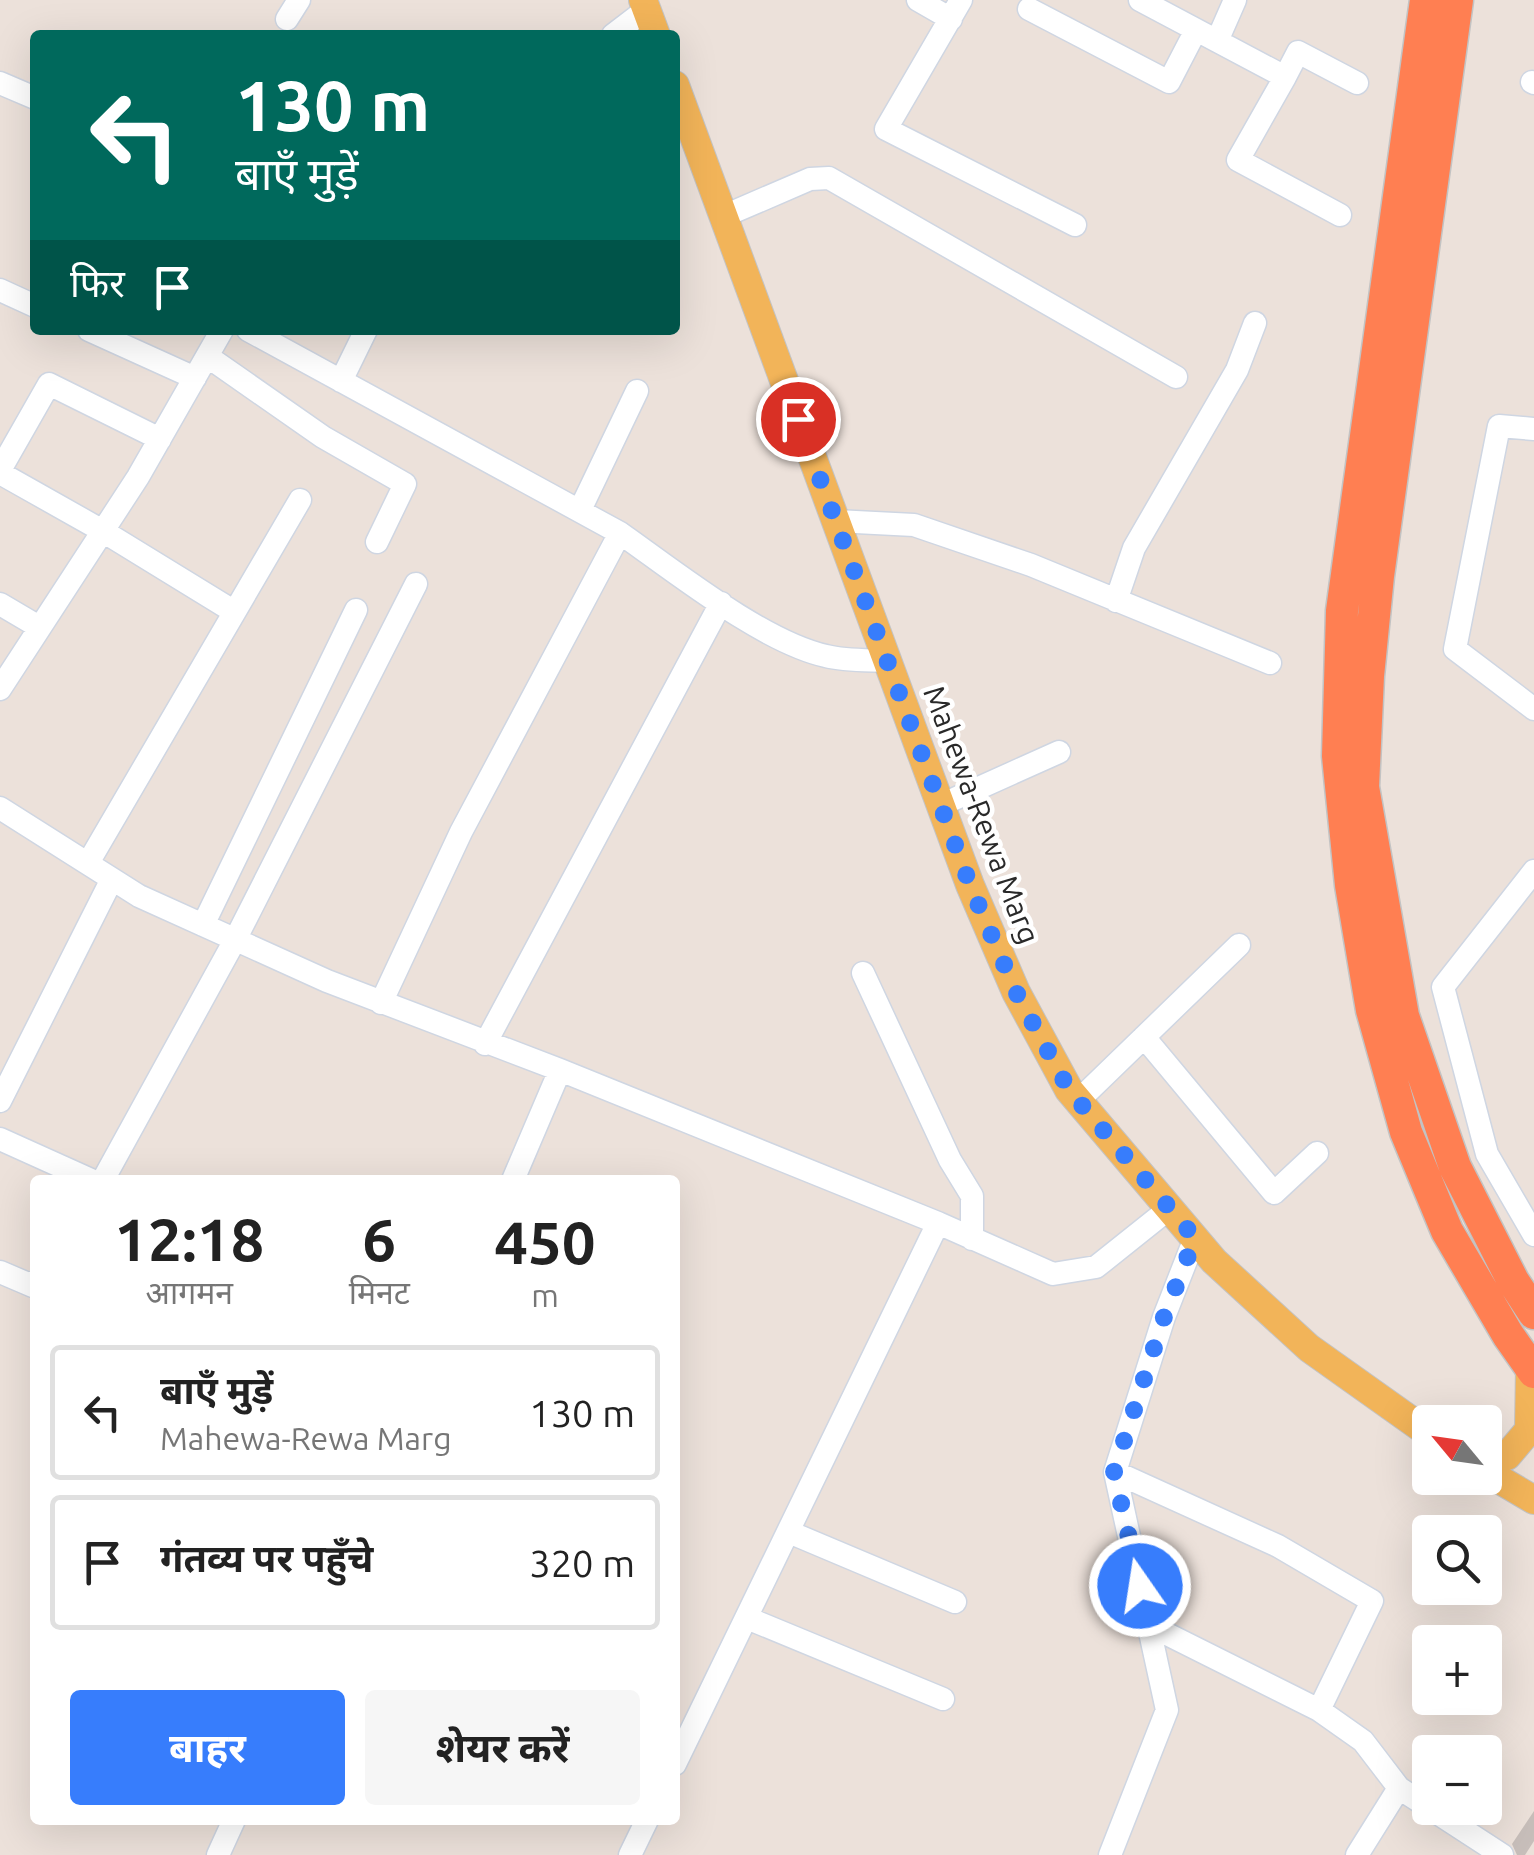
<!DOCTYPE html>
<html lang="hi">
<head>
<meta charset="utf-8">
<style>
	:root { --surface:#fff; --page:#f6f6f6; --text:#222; --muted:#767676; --line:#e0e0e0; --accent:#377dfc }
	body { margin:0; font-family:Ubuntu,"Noto Sans Devanagari",sans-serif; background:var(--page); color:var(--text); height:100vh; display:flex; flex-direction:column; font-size:38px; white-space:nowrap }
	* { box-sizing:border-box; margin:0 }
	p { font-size:32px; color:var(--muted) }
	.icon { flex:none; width:55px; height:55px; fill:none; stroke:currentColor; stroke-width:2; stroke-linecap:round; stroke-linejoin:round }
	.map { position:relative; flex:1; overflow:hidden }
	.panel { position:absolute; left:30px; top:1175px; width:650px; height:650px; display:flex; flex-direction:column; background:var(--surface); border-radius:10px; box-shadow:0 10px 40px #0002 }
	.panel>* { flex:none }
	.guide { position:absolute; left:30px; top:30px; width:650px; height:305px; border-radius:10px; box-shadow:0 10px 40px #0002; background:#00695c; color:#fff; overflow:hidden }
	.needle { width:65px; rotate:299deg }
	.fabs { position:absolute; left:1412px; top:1405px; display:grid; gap:20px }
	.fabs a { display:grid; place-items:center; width:90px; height:90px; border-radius:10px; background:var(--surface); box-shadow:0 10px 40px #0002; font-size:50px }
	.pin { position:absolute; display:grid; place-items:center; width:85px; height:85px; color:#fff; margin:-42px; border:5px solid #fff; border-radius:50%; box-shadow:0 2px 10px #0007 }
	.me { position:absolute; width:110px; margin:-55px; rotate:347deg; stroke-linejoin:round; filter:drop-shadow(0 0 8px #0008) }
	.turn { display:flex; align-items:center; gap:35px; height:210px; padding:0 40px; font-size:45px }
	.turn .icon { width:130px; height:130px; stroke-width:2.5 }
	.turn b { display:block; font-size:70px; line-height:85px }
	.then { display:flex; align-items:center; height:95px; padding:0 40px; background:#0003; gap:20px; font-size:38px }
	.eta { display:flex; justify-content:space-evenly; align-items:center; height:170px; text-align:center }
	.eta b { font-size:60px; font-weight:700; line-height:70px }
	.button { display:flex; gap:20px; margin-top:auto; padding:20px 40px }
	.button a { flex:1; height:115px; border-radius:10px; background:var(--accent); color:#fff; font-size:40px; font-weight:700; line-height:115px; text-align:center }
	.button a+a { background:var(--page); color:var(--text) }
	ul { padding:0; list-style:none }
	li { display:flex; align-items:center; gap:30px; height:135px; margin:0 20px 15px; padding:0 20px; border:5px solid var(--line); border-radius:10px }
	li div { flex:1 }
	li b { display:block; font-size:38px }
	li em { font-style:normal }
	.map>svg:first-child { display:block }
	.building { fill:#c7beba }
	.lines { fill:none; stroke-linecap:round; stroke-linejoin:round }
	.minor-casing { stroke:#cfd6e2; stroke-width:25 }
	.major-casing { stroke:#c3c3c3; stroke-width:30 }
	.highway-casing { stroke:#c3c3c3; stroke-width:35 }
	.minor { stroke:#fff; stroke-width:22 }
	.major { stroke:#f2b459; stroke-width:28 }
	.highway { stroke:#ff7f52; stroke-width:32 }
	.route { stroke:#377dfc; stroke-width:18; stroke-dasharray:0 32.4 }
	.labels { text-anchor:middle; stroke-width:9; stroke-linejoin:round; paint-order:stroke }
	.street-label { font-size:30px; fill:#292929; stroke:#fff }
</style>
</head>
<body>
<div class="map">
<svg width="1534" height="1855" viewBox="0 0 1534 1855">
	<rect width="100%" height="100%" fill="#ece1da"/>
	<path class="building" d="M1534 1811V1841L1525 1855H1517L1512 1844Z"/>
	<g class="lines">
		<defs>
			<path id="minor" d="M918 0 951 19
				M961 0 886 129 1075 225
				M1140 0 1285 77 1298 52 1357 83
				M1029 9 1169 82 1196 30
				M287 19 299 0
				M613 35 647 9
				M1217 41 1235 0
				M1285 77 1238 160 1340 215
				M1532 82 1534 83
				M0 83 35 98
				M724 216 810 179 829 178 1176 377
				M0 290 35 306
				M89 330 195 378
				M248 330 620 533 461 832 381 1003
				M207 356 323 437 405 484 377 542
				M341 381 366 330
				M1534 429 1499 426 1455 649 1534 709
				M0 470 49 384 160 439
				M0 473 101 530 233 611
				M580 510 637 391
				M836 521 914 525 1031 565 1270 663
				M620 533C674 571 763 642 826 656 845 661 868 660 888 661
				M1116 601 1134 548 1237 370 1255 323
				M0 604 39 627
				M0 689 138 477 222 330
				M941 805 1059 752
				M0 808 139 896 327 981 560 1070 938 1223 1053 1274 1096 1267 1170 1208
				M88 863 300 500
				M1534 871 1443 987 1487 1154 1534 1235
				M203 925 356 610
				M863 973 950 1160 972 1196V1239
				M1144 1037 1274 1193 1317 1153
				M485 1044 721 603
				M0 1101 112 879
				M1078 1101 1239 945
				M0 1139 91 1180
				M103 1180 235 940 416 584
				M513 1180 560 1070
				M0 1272 33 1286 35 1282
				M1115 1472 1278 1546 1372 1601 1319 1710
				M789 1532 955 1602
				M747 1618 943 1699
				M1149 1625 1319 1710 1363 1741 1399 1788 1502 1855
				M675 1764 938 1223
				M218 1855 234 1820
				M630 1855 647 1820
				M1110 1855 1167 1710 1115 1472 1164 1317 1195 1238
				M1357 1855 1399 1788"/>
			<path id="major" d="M643 0 656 35
				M675 85 970 885 1016 992 1069 1090 1214 1261 1309 1348 1430 1434
				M1485 1460 1507 1456 1529 1430 1530 1366
				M1485 1471 1534 1500"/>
			<path id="highway" d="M1426 0 1342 611 1338 756 1351 885 1372 1010 1406 1132 1447 1231 1508 1335 1534 1372
				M1457 0 1378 576 1368 676 1363 787 1403 1016 1455 1167 1513 1281 1534 1313"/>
		</defs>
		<use href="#minor" class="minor-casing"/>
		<use href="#major" class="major-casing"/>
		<use href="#highway" class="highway-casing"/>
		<use href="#minor" class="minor"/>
		<use href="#major" class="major"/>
		<use href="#highway" class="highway"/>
	</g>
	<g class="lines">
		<path class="route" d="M798 419 970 885 1016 992 1069 1090 1195 1238 1164 1317 1114 1472 1140 1586"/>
	</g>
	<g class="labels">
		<g class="street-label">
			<text transform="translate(981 815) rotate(69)" y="10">Mahewa-Rewa Marg</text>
		</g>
	</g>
</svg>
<div class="fabs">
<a><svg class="needle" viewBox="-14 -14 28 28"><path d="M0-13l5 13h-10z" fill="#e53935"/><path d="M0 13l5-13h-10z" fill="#767676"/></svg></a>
<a><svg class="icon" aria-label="search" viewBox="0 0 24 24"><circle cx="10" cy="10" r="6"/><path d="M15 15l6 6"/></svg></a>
<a>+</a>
<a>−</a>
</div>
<div class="pin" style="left:798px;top:419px;background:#d93025"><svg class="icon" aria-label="arrive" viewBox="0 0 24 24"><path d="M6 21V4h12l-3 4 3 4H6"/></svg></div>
<svg class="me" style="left:1140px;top:1586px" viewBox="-20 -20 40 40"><circle r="17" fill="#377dfc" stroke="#fff" stroke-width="3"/><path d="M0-11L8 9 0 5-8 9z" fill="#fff"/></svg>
<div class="guide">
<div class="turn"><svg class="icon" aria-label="left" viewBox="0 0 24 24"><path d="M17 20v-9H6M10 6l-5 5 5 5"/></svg><div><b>130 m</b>बाएँ मुड़ें</div></div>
<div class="then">फिर<svg class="icon" aria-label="arrive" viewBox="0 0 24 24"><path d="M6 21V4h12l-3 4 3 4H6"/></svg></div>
</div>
<section class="panel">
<div class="eta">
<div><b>12:18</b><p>आगमन</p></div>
<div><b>6</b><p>मिनट</p></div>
<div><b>450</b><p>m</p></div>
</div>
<ul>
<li><svg class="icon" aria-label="left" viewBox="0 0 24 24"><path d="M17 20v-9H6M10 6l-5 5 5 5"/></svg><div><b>बाएँ मुड़ें</b><p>Mahewa-Rewa Marg</p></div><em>130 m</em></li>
<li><svg class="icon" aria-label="arrive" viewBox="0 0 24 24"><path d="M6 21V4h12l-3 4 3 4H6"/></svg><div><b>गंतव्य पर पहुँचे</b></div><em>320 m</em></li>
</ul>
<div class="button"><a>बाहर</a><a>शेयर करें</a></div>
</section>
</div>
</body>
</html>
